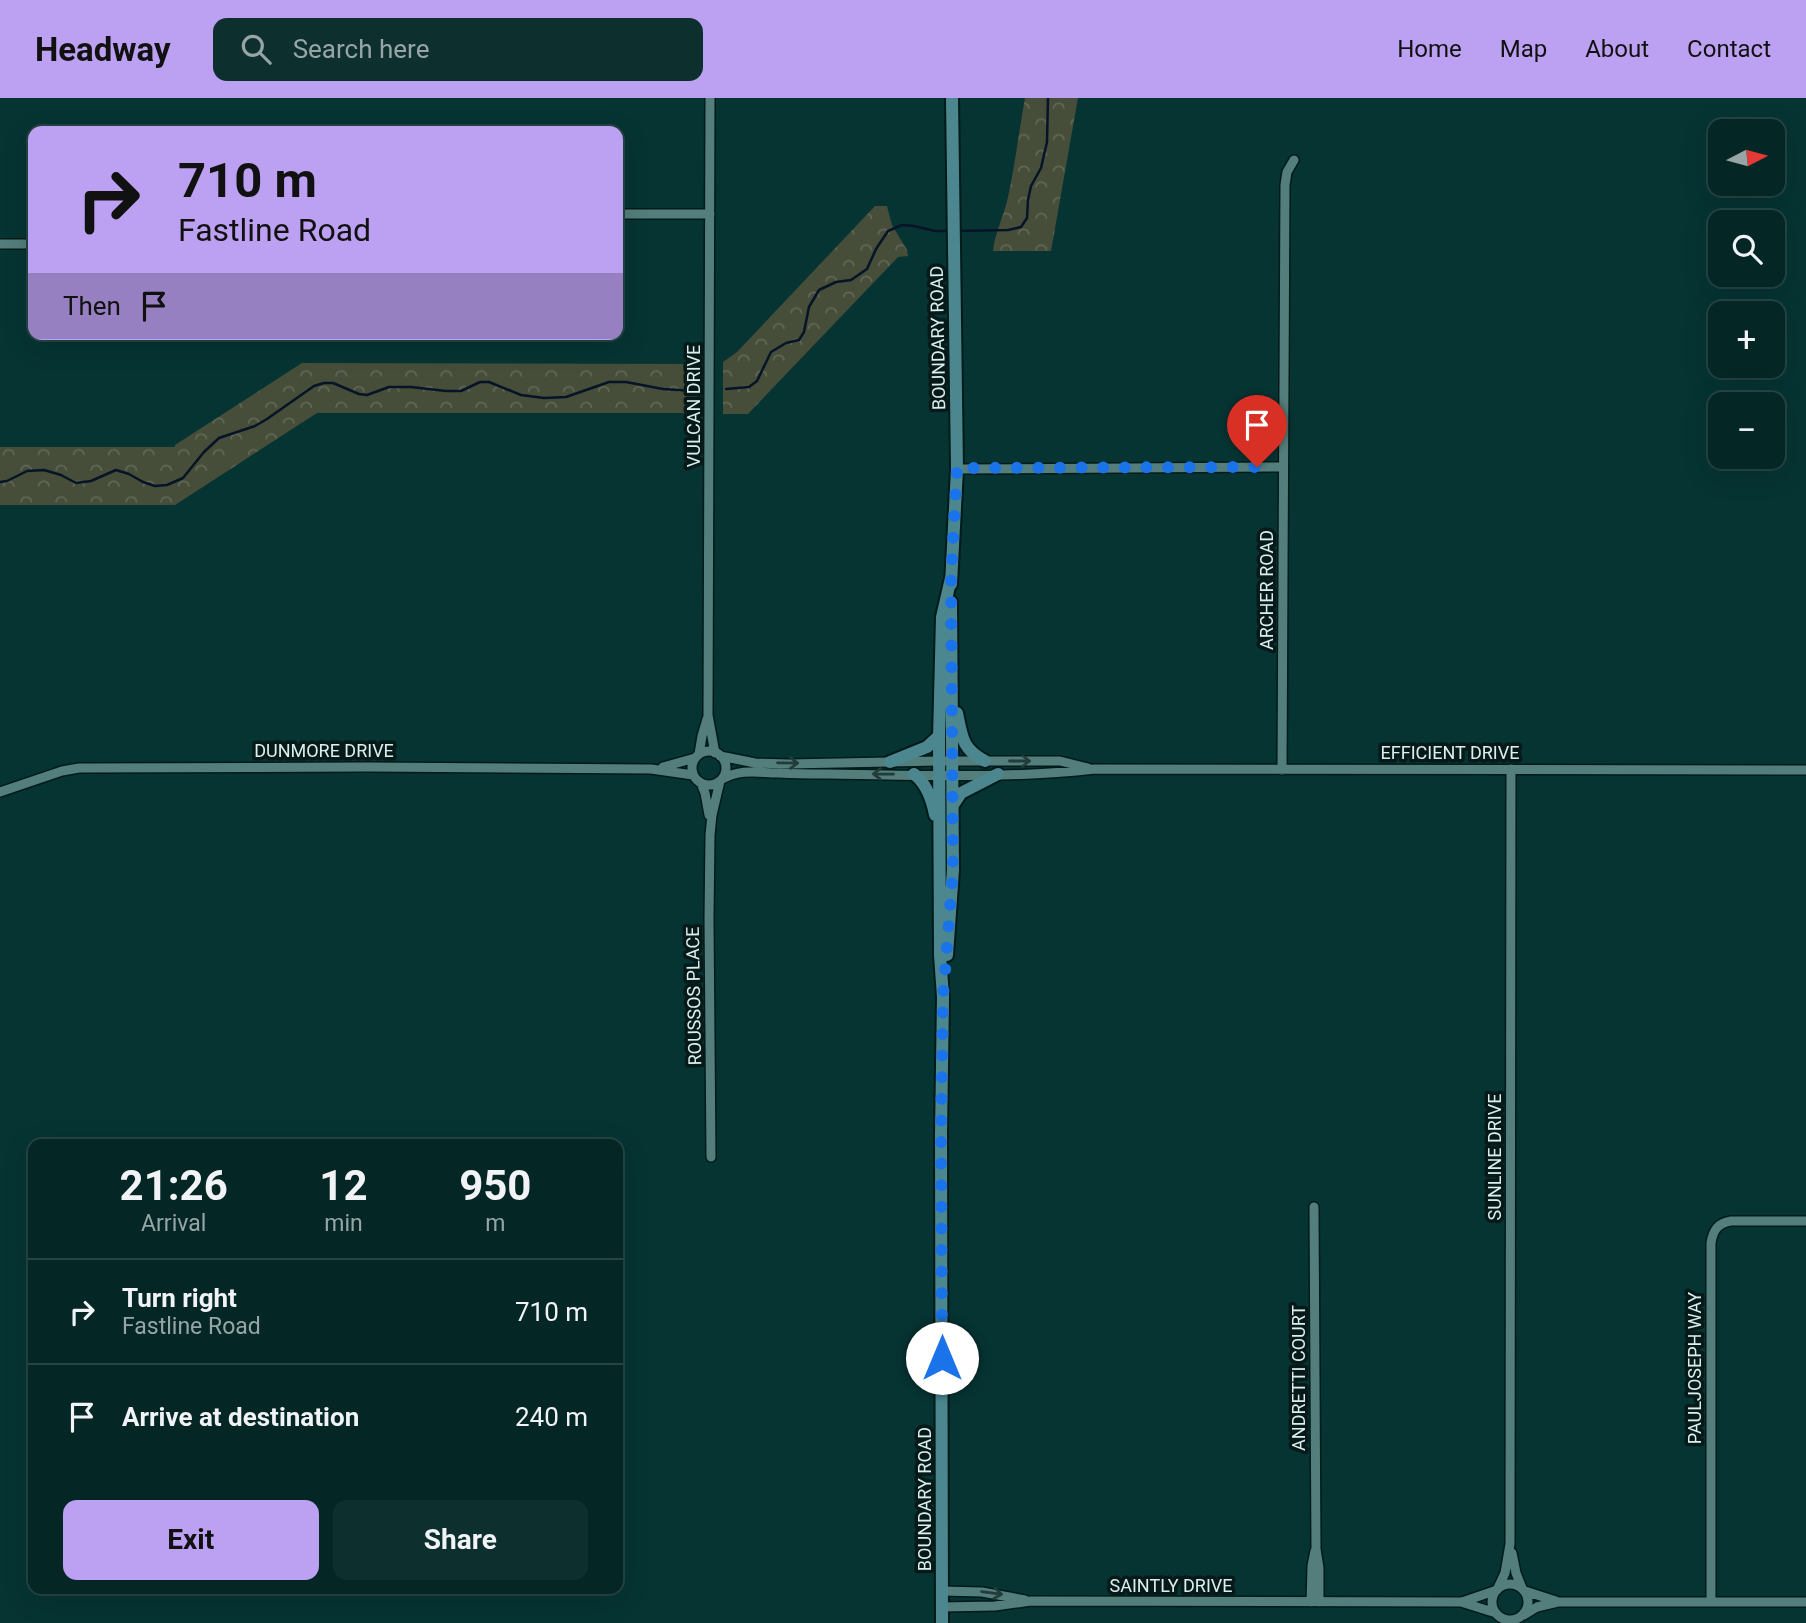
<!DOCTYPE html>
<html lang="en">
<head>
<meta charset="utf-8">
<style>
	:root { --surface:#042726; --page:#0d2f2e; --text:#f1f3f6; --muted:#97a5a7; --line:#254443; --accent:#bca0f2 }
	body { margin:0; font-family:Roboto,sans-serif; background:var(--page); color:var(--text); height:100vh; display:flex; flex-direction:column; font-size:26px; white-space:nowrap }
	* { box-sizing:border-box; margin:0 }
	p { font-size:23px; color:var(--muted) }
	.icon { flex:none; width:38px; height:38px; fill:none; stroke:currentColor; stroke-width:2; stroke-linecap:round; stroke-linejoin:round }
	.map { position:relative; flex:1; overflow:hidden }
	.side { position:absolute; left:28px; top:1041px; width:595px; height:455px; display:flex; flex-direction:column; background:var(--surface); border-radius:14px; box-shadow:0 7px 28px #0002,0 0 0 2px var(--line) }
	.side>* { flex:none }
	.banner { position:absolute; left:28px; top:28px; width:595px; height:214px; border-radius:14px; box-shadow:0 7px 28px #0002,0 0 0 2px var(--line); background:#bca0f2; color:#111; overflow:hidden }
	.needle { width:46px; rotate:84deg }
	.controls { position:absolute; left:1708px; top:21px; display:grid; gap:14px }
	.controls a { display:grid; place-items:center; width:77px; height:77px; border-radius:14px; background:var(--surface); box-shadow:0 7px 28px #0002,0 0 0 2px var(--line); font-size:35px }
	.pin { position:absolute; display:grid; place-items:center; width:60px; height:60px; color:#fff; margin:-72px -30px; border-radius:50% 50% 50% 0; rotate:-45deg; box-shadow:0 0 7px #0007 }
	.pin .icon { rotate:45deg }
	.me { position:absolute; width:77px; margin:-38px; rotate:0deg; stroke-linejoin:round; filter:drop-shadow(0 0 5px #0008) }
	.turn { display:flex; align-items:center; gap:24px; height:147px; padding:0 35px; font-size:32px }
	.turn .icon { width:91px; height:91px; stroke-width:2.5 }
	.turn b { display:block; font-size:49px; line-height:60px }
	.then { display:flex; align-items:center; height:66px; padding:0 35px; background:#0003; gap:14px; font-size:26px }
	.eta { display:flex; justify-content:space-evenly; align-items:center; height:119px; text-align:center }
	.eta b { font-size:42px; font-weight:700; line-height:49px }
	.button { display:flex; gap:14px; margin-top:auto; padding:14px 35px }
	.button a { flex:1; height:80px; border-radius:14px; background:var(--accent); color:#111; font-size:28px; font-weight:700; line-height:80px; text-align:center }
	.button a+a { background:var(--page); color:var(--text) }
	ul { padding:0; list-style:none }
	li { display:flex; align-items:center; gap:21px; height:105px; padding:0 35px; border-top:2px solid var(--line) }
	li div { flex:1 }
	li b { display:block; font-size:26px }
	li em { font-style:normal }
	header { display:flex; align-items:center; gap:42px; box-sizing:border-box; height:98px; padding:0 35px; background:var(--accent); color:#111 }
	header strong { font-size:33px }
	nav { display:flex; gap:38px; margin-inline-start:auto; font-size:24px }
	.search { width:490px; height:63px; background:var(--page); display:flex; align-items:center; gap:18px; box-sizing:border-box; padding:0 24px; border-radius:14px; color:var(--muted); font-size:26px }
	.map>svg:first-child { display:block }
	.park { fill:url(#park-crowns) }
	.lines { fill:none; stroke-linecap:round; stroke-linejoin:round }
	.stream { stroke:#071427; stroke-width:2.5 }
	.minor-casing { stroke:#001b19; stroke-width:12 }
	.secondary-casing { stroke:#001b19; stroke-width:16 }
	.minor { stroke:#537e7b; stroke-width:9 }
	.secondary { stroke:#4c878f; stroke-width:12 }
	.oneway { stroke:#223c3b }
	.route { stroke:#1a73e8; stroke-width:12; stroke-dasharray:0 21.6 }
	.labels { text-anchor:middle; stroke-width:7; stroke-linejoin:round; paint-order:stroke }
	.street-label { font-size:18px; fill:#daf0ee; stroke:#071918 }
</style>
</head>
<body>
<header>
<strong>Headway</strong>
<div class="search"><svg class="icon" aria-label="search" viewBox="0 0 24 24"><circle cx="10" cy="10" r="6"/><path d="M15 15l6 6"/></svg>Search here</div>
<nav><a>Home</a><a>Map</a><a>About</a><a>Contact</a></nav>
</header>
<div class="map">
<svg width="1806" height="1525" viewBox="0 0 1806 1525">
	<defs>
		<pattern id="park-crowns" width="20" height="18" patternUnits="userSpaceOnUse" patternTransform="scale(1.75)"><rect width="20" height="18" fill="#464d39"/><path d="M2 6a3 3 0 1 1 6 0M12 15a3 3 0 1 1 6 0" fill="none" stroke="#606756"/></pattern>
	</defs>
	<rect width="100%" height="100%" fill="#063433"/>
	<path class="park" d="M1025 0H1078L1051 153H993C995 134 1004 118 1008 99 1015 67 1019 33 1025 0Z
		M875 108H887L892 127 907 152 908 158 898 159 748 316H723V264L737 254Z
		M302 265 697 266V315H317L175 407H0V349H175V347Z"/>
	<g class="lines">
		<path class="stream" d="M957 133 1008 132 1021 129 1027 120 1028 102 1031 88 1041 70 1047 44 1048 0
			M726 291 749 289 757 283 771 254 786 245 799 242 804 234 809 209 819 192 836 184 851 182 867 171 876 151 888 133 902 127 914 128 935 133H950
			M0 384 7 383 27 373 44 372 61 377 76 385 91 383 116 372 129 376 143 384 155 388 167 387 183 380 204 354 219 340 255 328 267 321 314 288 324 285H333L359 296 367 297 389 289H411L446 293H461L480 284H489L521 297 544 300 566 299 609 284H626L663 291 694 293"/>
		<defs>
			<path id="minor" d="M710 0 708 617 715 655
				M618 116H710
				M0 146H29
				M957 371 1283 369
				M692 670a17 17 0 1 1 34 0a17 17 0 1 1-34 0Z
				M699 656 702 638 707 621
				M720 658 755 665 789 666 939 663H1060L1088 670
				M663 669 695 660
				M1282 672 1285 87 1287 74 1294 62
				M722 681C743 670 758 675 779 675 796 676 812 676 828 676 916 677 1007 681 1095 671L1806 672
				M701 685 705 695 709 717
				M0 694 62 673 79 670 367 669 651 671 693 677
				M711 1059 709 821 710 737 712 717 720 683
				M1314 1109 1316 1451 1319 1470V1504
				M1512 1455 1516 1475 1522 1490
				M1492 1504a18 18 0 1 1 36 0a18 18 0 1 1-36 0Z
				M1497 1492 1505 1475 1510 1446 1511 671
				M942 1493 982 1494 1025 1502
				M1525 1493 1556 1503
				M1311 1504 1312 1468 1315 1453
				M1462 1504 1497 1492
				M1711 1504V1145C1713 1132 1718 1125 1731 1123H1806
				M942 1509 995 1508 1031 1503 1461 1504 1496 1515
				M1524 1517 1537 1509 1558 1504H1806"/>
			<path id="secondary" d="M951 486 957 371 952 0
				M957 615C962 639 962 651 985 663
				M890 664 927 649 939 638
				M914 676C927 686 932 701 935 717
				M953 707 961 695 998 676
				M947 857 953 772 951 504
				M942 1525 941 1037 943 899 940 857 939 640 942 519 951 480"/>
		</defs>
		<use href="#minor" class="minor-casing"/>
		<use href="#secondary" class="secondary-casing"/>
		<use href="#minor" class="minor"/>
		<use href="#secondary" class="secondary"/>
	</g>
	<defs><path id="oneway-shaft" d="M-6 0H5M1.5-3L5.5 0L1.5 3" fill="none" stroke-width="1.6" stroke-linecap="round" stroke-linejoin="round" transform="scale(1.75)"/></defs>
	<g class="oneway">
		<use href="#oneway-shaft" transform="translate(1020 663)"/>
		<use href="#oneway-shaft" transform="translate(788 665) rotate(1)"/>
		<use href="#oneway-shaft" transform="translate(883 676) rotate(-179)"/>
		<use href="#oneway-shaft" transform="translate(992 1495) rotate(8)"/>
	</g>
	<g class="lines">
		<path class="route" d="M942 1260 941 1037 943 899 953 772 951 480 957 370 1257 369"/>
	</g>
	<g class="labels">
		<g class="street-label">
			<text transform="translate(938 240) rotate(-91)" y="6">BOUNDARY ROAD</text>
			<text transform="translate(694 308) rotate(-90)" y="6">VULCAN DRIVE</text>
			<text transform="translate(1267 492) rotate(-90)" y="6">ARCHER ROAD</text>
			<text x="324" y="659">DUNMORE DRIVE</text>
			<text x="1450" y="661">EFFICIENT DRIVE</text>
			<text transform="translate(694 898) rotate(-91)" y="6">ROUSSOS PLACE</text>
			<text transform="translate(1495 1059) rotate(-90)" y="6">SUNLINE DRIVE</text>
			<text transform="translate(1695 1270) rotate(-90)" y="6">PAULJOSEPH WAY</text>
			<text transform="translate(1299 1280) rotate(-90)" y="6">ANDRETTI COURT</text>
			<text transform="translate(925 1401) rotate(-90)" y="6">BOUNDARY ROAD</text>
			<text x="1171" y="1494">SAINTLY DRIVE</text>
		</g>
	</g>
</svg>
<div class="controls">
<a><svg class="needle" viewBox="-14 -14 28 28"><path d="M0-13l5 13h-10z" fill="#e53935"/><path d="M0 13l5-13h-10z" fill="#97a5a7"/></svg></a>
<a><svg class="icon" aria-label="search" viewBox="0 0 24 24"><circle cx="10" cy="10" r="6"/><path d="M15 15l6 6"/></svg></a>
<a>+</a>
<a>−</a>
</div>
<div class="pin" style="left:1257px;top:369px;background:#d93025"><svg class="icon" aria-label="arrive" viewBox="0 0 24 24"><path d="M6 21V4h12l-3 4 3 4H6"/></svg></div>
<svg class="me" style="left:942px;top:1260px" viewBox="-20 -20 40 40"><circle r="19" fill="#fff"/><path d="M0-13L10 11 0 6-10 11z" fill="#1a73e8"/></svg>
<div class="banner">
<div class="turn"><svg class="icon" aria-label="right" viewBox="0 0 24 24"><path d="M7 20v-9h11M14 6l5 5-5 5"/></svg><div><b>710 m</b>Fastline Road</div></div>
<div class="then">Then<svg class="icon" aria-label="arrive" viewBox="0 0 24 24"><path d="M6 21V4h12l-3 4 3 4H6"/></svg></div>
</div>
<section class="side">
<div class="eta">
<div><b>21:26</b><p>Arrival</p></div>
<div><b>12</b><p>min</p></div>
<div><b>950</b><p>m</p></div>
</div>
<ul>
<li><svg class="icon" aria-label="right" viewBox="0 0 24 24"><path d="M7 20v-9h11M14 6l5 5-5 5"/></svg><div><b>Turn right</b><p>Fastline Road</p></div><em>710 m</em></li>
<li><svg class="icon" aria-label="arrive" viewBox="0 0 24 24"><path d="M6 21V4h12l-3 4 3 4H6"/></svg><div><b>Arrive at destination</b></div><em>240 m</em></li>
</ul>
<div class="button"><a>Exit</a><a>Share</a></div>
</section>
</div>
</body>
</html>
